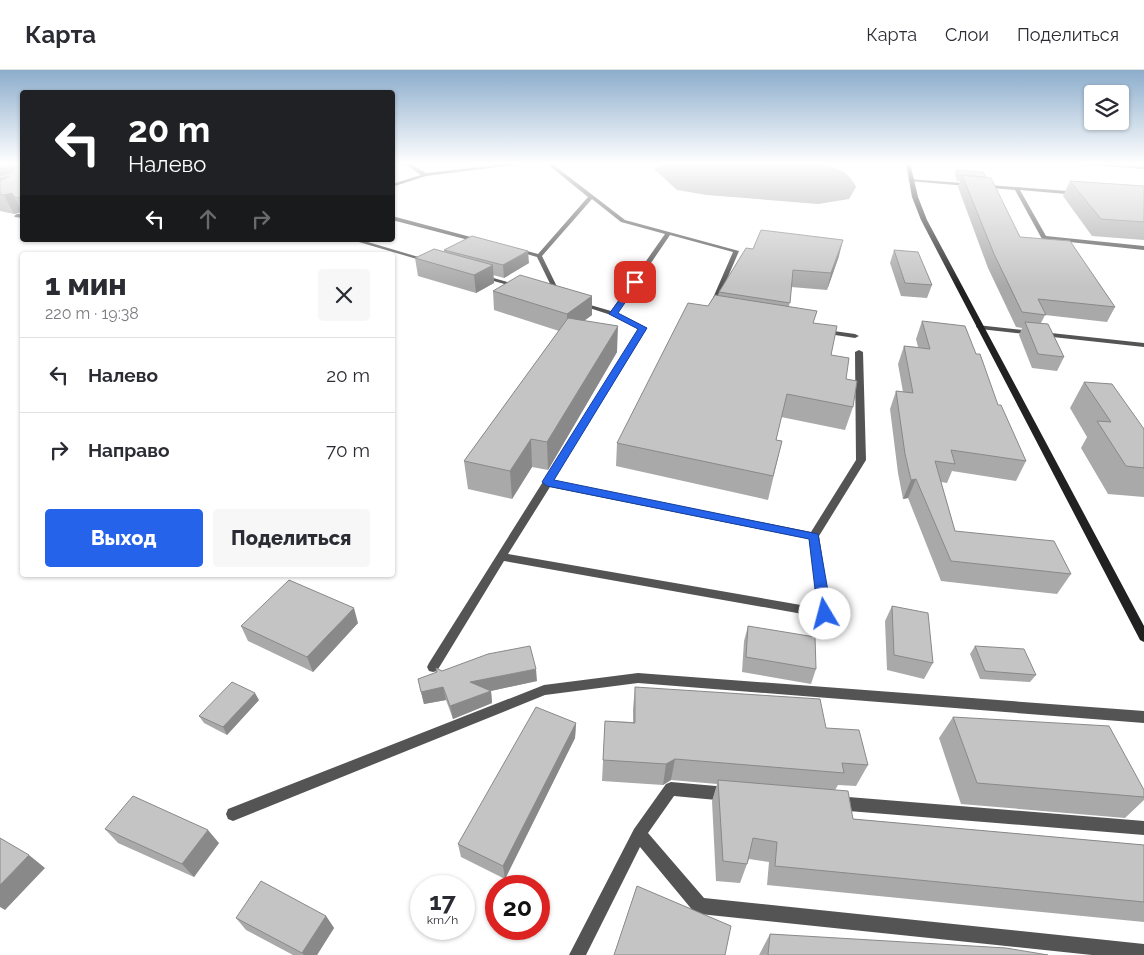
<!DOCTYPE html>
<html lang="ru">
<head>
<meta charset="utf-8">
<style>
	:root { --surface:#fff; --page:#f7f7f7; --text:#2b2b33; --muted:#7c7c81; --line:#e1e1e2; --accent:#2563eb }
	body { margin:0; font-family:Raleway,sans-serif; background:var(--page); color:var(--text); height:100vh; display:flex; flex-direction:column; font-size:19px; white-space:nowrap }
	* { box-sizing:border-box; margin:0 }
	p { font-size:16px; color:var(--muted) }
	.icon { flex:none; width:28px; height:28px; fill:none; stroke:currentColor; stroke-width:2; stroke-linecap:round; stroke-linejoin:round }
	.map { position:relative; flex:1; overflow:hidden }
	.details { position:absolute; left:20px; top:182px; width:375px; height:325px; display:flex; flex-direction:column; background:var(--surface); border-radius:5px; box-shadow:0 1px 4px #0004 }
	.details>* { flex:none }
	.hud { position:absolute; left:20px; top:20px; width:375px; height:152px; border-radius:5px; box-shadow:0 1px 4px #0004; background:#202124; color:#fff; overflow:hidden }
	.tools { position:absolute; left:1084px; top:15px; display:grid; gap:10px }
	.tools a { display:grid; place-items:center; width:45px; height:45px; border-radius:5px; background:var(--surface); box-shadow:0 1px 4px #0004; font-size:25px }
	.speed { position:absolute; left:410px; top:805px; display:flex; gap:10px; font-size:25px; font-weight:700; text-align:center }
	.speed>* { display:grid; place-content:center; width:65px; height:65px; border-radius:50%; background:var(--surface); box-shadow:0 1px 4px #0004; line-height:1 }
	.speed small { font-size:12px; font-weight:400 }
	.speed .limit { border:8px solid #d22; background:#fff; color:#111 }
	.pin { position:absolute; display:grid; place-items:center; width:42px; height:42px; color:#fff; margin:-21px; border-radius:10px; box-shadow:0 2px 8px #0006 }
	.me { position:absolute; width:55px; margin:-28px; rotate:352deg; stroke-linejoin:round; filter:drop-shadow(0 0 4px #0008) }
	.turn { display:flex; align-items:center; gap:18px; height:105px; padding:0 25px; font-size:22px }
	.turn .icon { width:65px; height:65px; stroke-width:2.5 }
	.turn b { display:block; font-size:35px; line-height:42px }
	.lanes { display:flex; align-items:center; height:48px; padding:0 25px; background:#0003; justify-content:center; gap:25px; direction:ltr }
	.lanes .off { opacity:.35 }
	.round { display:grid; place-items:center; flex:none; width:52px; height:52px; border-radius:5px; background:var(--page) }
	.headline { display:flex; align-items:center; justify-content:space-between; height:85px; padding:0 25px }
	h1 { font-size:30px; font-weight:800; line-height:38px }
	.button { display:flex; gap:10px; margin-top:auto; padding:10px 25px }
	.button a { flex:1; height:58px; border-radius:5px; background:var(--accent); color:#fff; font-size:20px; font-weight:800; line-height:58px; text-align:center }
	.button a+a { background:var(--page); color:var(--text) }
	ul { padding:0; list-style:none }
	li { display:flex; align-items:center; gap:15px; height:75px; padding:0 25px; border-top:1px solid var(--line) }
	li div { flex:1 }
	li b { display:block; font-size:19px }
	li em { font-style:normal }
	header { display:flex; align-items:center; gap:30px; box-sizing:border-box; height:70px; padding:0 25px; background:var(--surface); border-bottom:1px solid var(--line) }
	header strong { font-size:24px }
	nav { display:flex; gap:28px; margin-inline-start:auto; font-size:18px }
	.map>svg:first-child { display:block }
	.water { fill:#a2a2a2 }
	.lines { fill:none; stroke-linecap:round; stroke-linejoin:round }
	.service { fill:#545454; fill-rule:evenodd }
	.secondary { fill:#212121; fill-rule:evenodd }
	.wall { fill:#a9a9a9 }
	.shaded-wall { fill:#898989 }
	.building { fill:#c4c4c4; stroke:#898989 }
	.route { fill:#2563eb; stroke:#184099 }
</style>
</head>
<body>
<header>
<strong>Карта</strong>
<nav><a>Карта</a><a>Слои</a><a>Поделиться</a></nav>
</header>
<div class="map">
<svg width="1144" height="885" viewBox="0 0 1144 885">
	<rect width="100%" height="100%" fill="#fff"/>
	<path class="water" d="M664 93H814C834 96 847 99 856 117L849 129 818 134 707 125 677 120 654 99Z"/>
	<g class="lines">
		<path class="service" d="M395 93 411 94 426 103 516 93H529L426 106 392 117V114L421 105 408 96Z
			M546 93H551L625 150 739 181 715 237 712 239 709 237 733 182 670 165 617 243 647 258 553 411 811 462 856 390 855 282 859 280 863 282 866 390 819 466 831 544 829 547 825 548 504 491 437 601 433 602 429 601 427 597 429 593 639 259 611 245 577 234 580 232 611 241 665 164 621 152 592 129 542 186 562 227 557 228 537 187 513 180 516 178 538 184 588 127ZM550 417 809 469 818 538 508 484Z
			M1078 93 1144 97V99L1080 94Z
			M910 109 1080 122 1078 125 1020 120 1046 166 1144 176V180L1042 169 1015 120 908 111Z
			M17 144H22V148L15 147 14 146Z
			M392 146 482 170 483 171 480 173 392 150Z
			M352 170H361L432 191 427 192Z
			M479 205H483L521 216 516 217 479 207Z
			M977 255 1144 273V277L980 259 976 257Z
			M819 259 855 264 859 266 855 268 822 263 818 261Z
			M638 603 1144 641V653L638 613 545 625 233 751 228 749 226 744 228 739 544 615Z
			M671 712 727 717 732 719 734 724 732 729 727 731 674 726 648 763 704 828 1144 874V885H1092L700 844 694 842 640 777 586 885H569L634 759 666 714Z
			M836 726 1144 751V765L836 740 831 738 829 733 831 728Z"/>
		<path class="secondary" d="M906 93H910L918 127 927 150 1144 556V572L1140 570 921 150 912 127Z"/>
	</g>
	<path class="wall" d="M0 93H22V143V142L14 144 0 141Z
		M956 100 986 107 1020 167 1115 237 1107 252 1045 245 1041 253 1064 287 1057 301 1032 298 1019 265 1022 258 1016 257 988 198 958 117 960 111H957L955 105Z
		M1070 111 1144 116V170L1092 166 1063 126Z
		M753 179 839 186 827 220 791 217 789 237 814 253 831 285 846 309 853 337 845 360 781 347 776 370 782 371 768 430 616 396 617 373 708 236 718 225 719 222Z
		M444 180 529 193 504 208 493 205 494 213 476 223 418 206 415 188 445 181Z
		M894 180 932 215 927 228 901 226 890 193Z
		M493 221 592 226V245L584 251 617 282 548 400 532 397 512 429 468 419 464 391 559 261 494 240Z
		M922 251 976 284 998 335 1026 391 1016 411 952 401 947 413 941 412 955 461 1071 504 1057 524 941 511 908 428 903 429 898 403 890 339 896 321 903 322 898 294 904 276 918 277 916 269Z
		M1084 312 1144 359V427L1108 424 1081 378 1087 367 1070 338Z
		M892 536 933 593 924 609 887 600 885 551Z
		M358 553 313 602 248 571 241 556Z
		M748 556 816 599 811 614 742 602 744 571Z
		M975 576 1036 605 1030 612 980 609 970 584Z
		M436 598 442 601 537 611 491 621 492 633 453 649 446 630 424 634 418 609 436 603Z
		M635 617 826 658 868 695 856 716 838 715 835 720 853 749 1144 775V852L767 815 769 792 749 789 747 794 740 813 716 811 712 731 717 714 671 710 663 715 602 711 605 651 633 652V639Z
		M259 630 227 665 204 653 199 646Z
		M953 647 1144 727V730L1125 748 961 734 939 668Z
		M576 653 575 668 505 809 461 787 458 774Z
		M105 759 219 773 194 807 118 773Z
		M326 846 334 858 317 885H293L246 860 236 848Z
		M770 864 1048 885H759Z"/>
	<path class="shaded-wall" d="M13 96 22 114 14 126 22 142 14 144 4 125 0 123V99Z
		M843 170 839 186 827 220 831 203Z
		M528 181 529 193 504 208 503 195Z
		M493 195 494 213 476 223 474 205Z
		M592 226V245L567 263V244Z
		M618 256 617 282 548 400 547 372Z
		M531 369 532 397 512 429 510 401Z
		M916 409 908 428 903 429 911 410Z
		M354 538 358 553 313 602 307 587Z
		M536 599 537 611 472 625 470 612Z
		M443 617 446 630 424 634 421 622Z
		M491 621 492 633 453 649 450 636Z
		M255 623 259 630 227 665 223 657Z
		M576 653 575 668 505 809 503 796Z
		M675 689 671 710 663 715 666 694Z
		M208 760 219 773 194 807 182 794Z
		M29 785 45 798 5 840 0 837V815Z
		M326 846 334 858 317 885H304L302 883Z"/>
	<path class="building" d="M0 93H22V128L14 127 12 123 4 125 0 124V111L10 106 0 108V106L14 102 15 98 13 96 0 99Z
		M956 100 983 102 986 107 959 105Z
		M962 105 991 108 1020 167 1070 171 1115 237 1038 229 1046 245 1022 242 994 184Z
		M1070 111 1144 116V152L1101 149Z
		M761 160 843 170 831 203 793 200 790 233 719 222 746 178 753 179Z
		M472 166 528 181 503 195 444 180Z
		M434 179 493 195 474 205 415 188Z
		M894 180 918 182 932 215 905 213Z
		M520 205 592 226 567 244 493 221Z
		M715 225 817 241 813 253 837 256 831 285 849 288 846 309 857 311 853 337 787 324 776 370 782 371 773 406 617 373 688 233 708 236Z
		M568 248 618 256 547 372 531 369 510 401 464 391Z
		M922 251 965 256 976 284H980L998 335H1001L1026 391 951 380 955 394 935 391 955 461 1054 471 1071 504 951 491 916 409 911 410 905 384 896 321 913 323 904 276 930 279Z
		M1025 252 1048 254 1064 287 1038 284Z
		M1084 312 1112 314 1144 359V398L1126 396 1097 351 1111 352Z
		M289 510 354 538 307 587 241 556Z
		M892 536 928 543 933 593 894 585Z
		M748 556 815 567 816 599 746 587Z
		M530 576 536 599 470 612 491 621 450 636 443 617 421 622 418 609 437 602 436 598 442 601 488 584Z
		M975 576 1024 579 1036 605 985 601Z
		M232 612 255 623 223 657 199 646Z
		M635 617 820 629 826 658 859 660 868 695 842 693 844 703 675 689 666 694 603 690 605 651 635 653Z
		M536 637 576 653 503 796 458 774Z
		M953 647 1109 656 1144 720V727L977 713Z
		M718 710 848 721 853 749 1144 775V832L775 796 777 772 753 768 747 794 723 791Z
		M133 726 208 760 182 794 105 759Z
		M0 768 29 785 0 815Z
		M261 811 326 846 302 883 236 848Z
		M637 816 731 856 725 885H614Z
		M770 864 1006 878 1048 885H768Z"/>
	<linearGradient id="sky" x2="0" y2="1"><stop stop-color="#8cadcc"/><stop offset="0.43" stop-color="#fff"/><stop offset="1" stop-color="#fff" stop-opacity="0"/></linearGradient>
	<rect width="1144" height="217" fill="url(#sky)"/>
	<path class="route" d="M633 211 639 212 618 243 647 258 554 410 818 464 832 544 830 548H820L818 544 809 469 547 416 542 412 638 259 609 244Z"/>
</svg>
<div class="tools">
<a><svg class="icon" aria-label="layers" viewBox="0 0 24 24"><path d="M12 4l9 5-9 5-9-5zM3 14l9 5 9-5"/></svg></a>
</div>
<div class="speed"><div>17<small>km/h</small></div><div class="limit">20</div></div>
<div class="pin" style="left:635px;top:212px;background:#d93025"><svg class="icon" aria-label="arrive" viewBox="0 0 24 24"><path d="M6 21V4h12l-3 4 3 4H6"/></svg></div>
<svg class="me" style="left:825px;top:544px" viewBox="-20 -20 40 40"><circle r="19" fill="#fff"/><path d="M0-13L10 11 0 6-10 11z" fill="#2563eb"/></svg>
<div class="hud">
<div class="turn"><svg class="icon" aria-label="left" viewBox="0 0 24 24"><path d="M17 20v-9H6M10 6l-5 5 5 5"/></svg><div><b>20 m</b>Налево</div></div>
<div class="lanes"><svg class="icon" aria-label="left" viewBox="0 0 24 24"><path d="M17 20v-9H6M10 6l-5 5 5 5"/></svg><svg class="icon off" aria-label="ahead" viewBox="0 0 24 24"><path d="M12 20V5M6 11l6-6 6 6"/></svg><svg class="icon off" aria-label="right" viewBox="0 0 24 24"><path d="M7 20v-9h11M14 6l5 5-5 5"/></svg></div>
</div>
<section class="details">
<div class="headline"><div><h1>1 мин</h1><p>220 m · 19:38</p></div><a class="round"><svg class="icon" aria-label="close" viewBox="0 0 24 24"><path d="M6 6l12 12M18 6L6 18"/></svg></a></div>
<ul>
<li><svg class="icon" aria-label="left" viewBox="0 0 24 24"><path d="M17 20v-9H6M10 6l-5 5 5 5"/></svg><div><b>Налево</b></div><em>20 m</em></li>
<li><svg class="icon" aria-label="right" viewBox="0 0 24 24"><path d="M7 20v-9h11M14 6l5 5-5 5"/></svg><div><b>Направо</b></div><em>70 m</em></li>
</ul>
<div class="button"><a>Выход</a><a>Поделиться</a></div>
</section>
</div>
</body>
</html>
